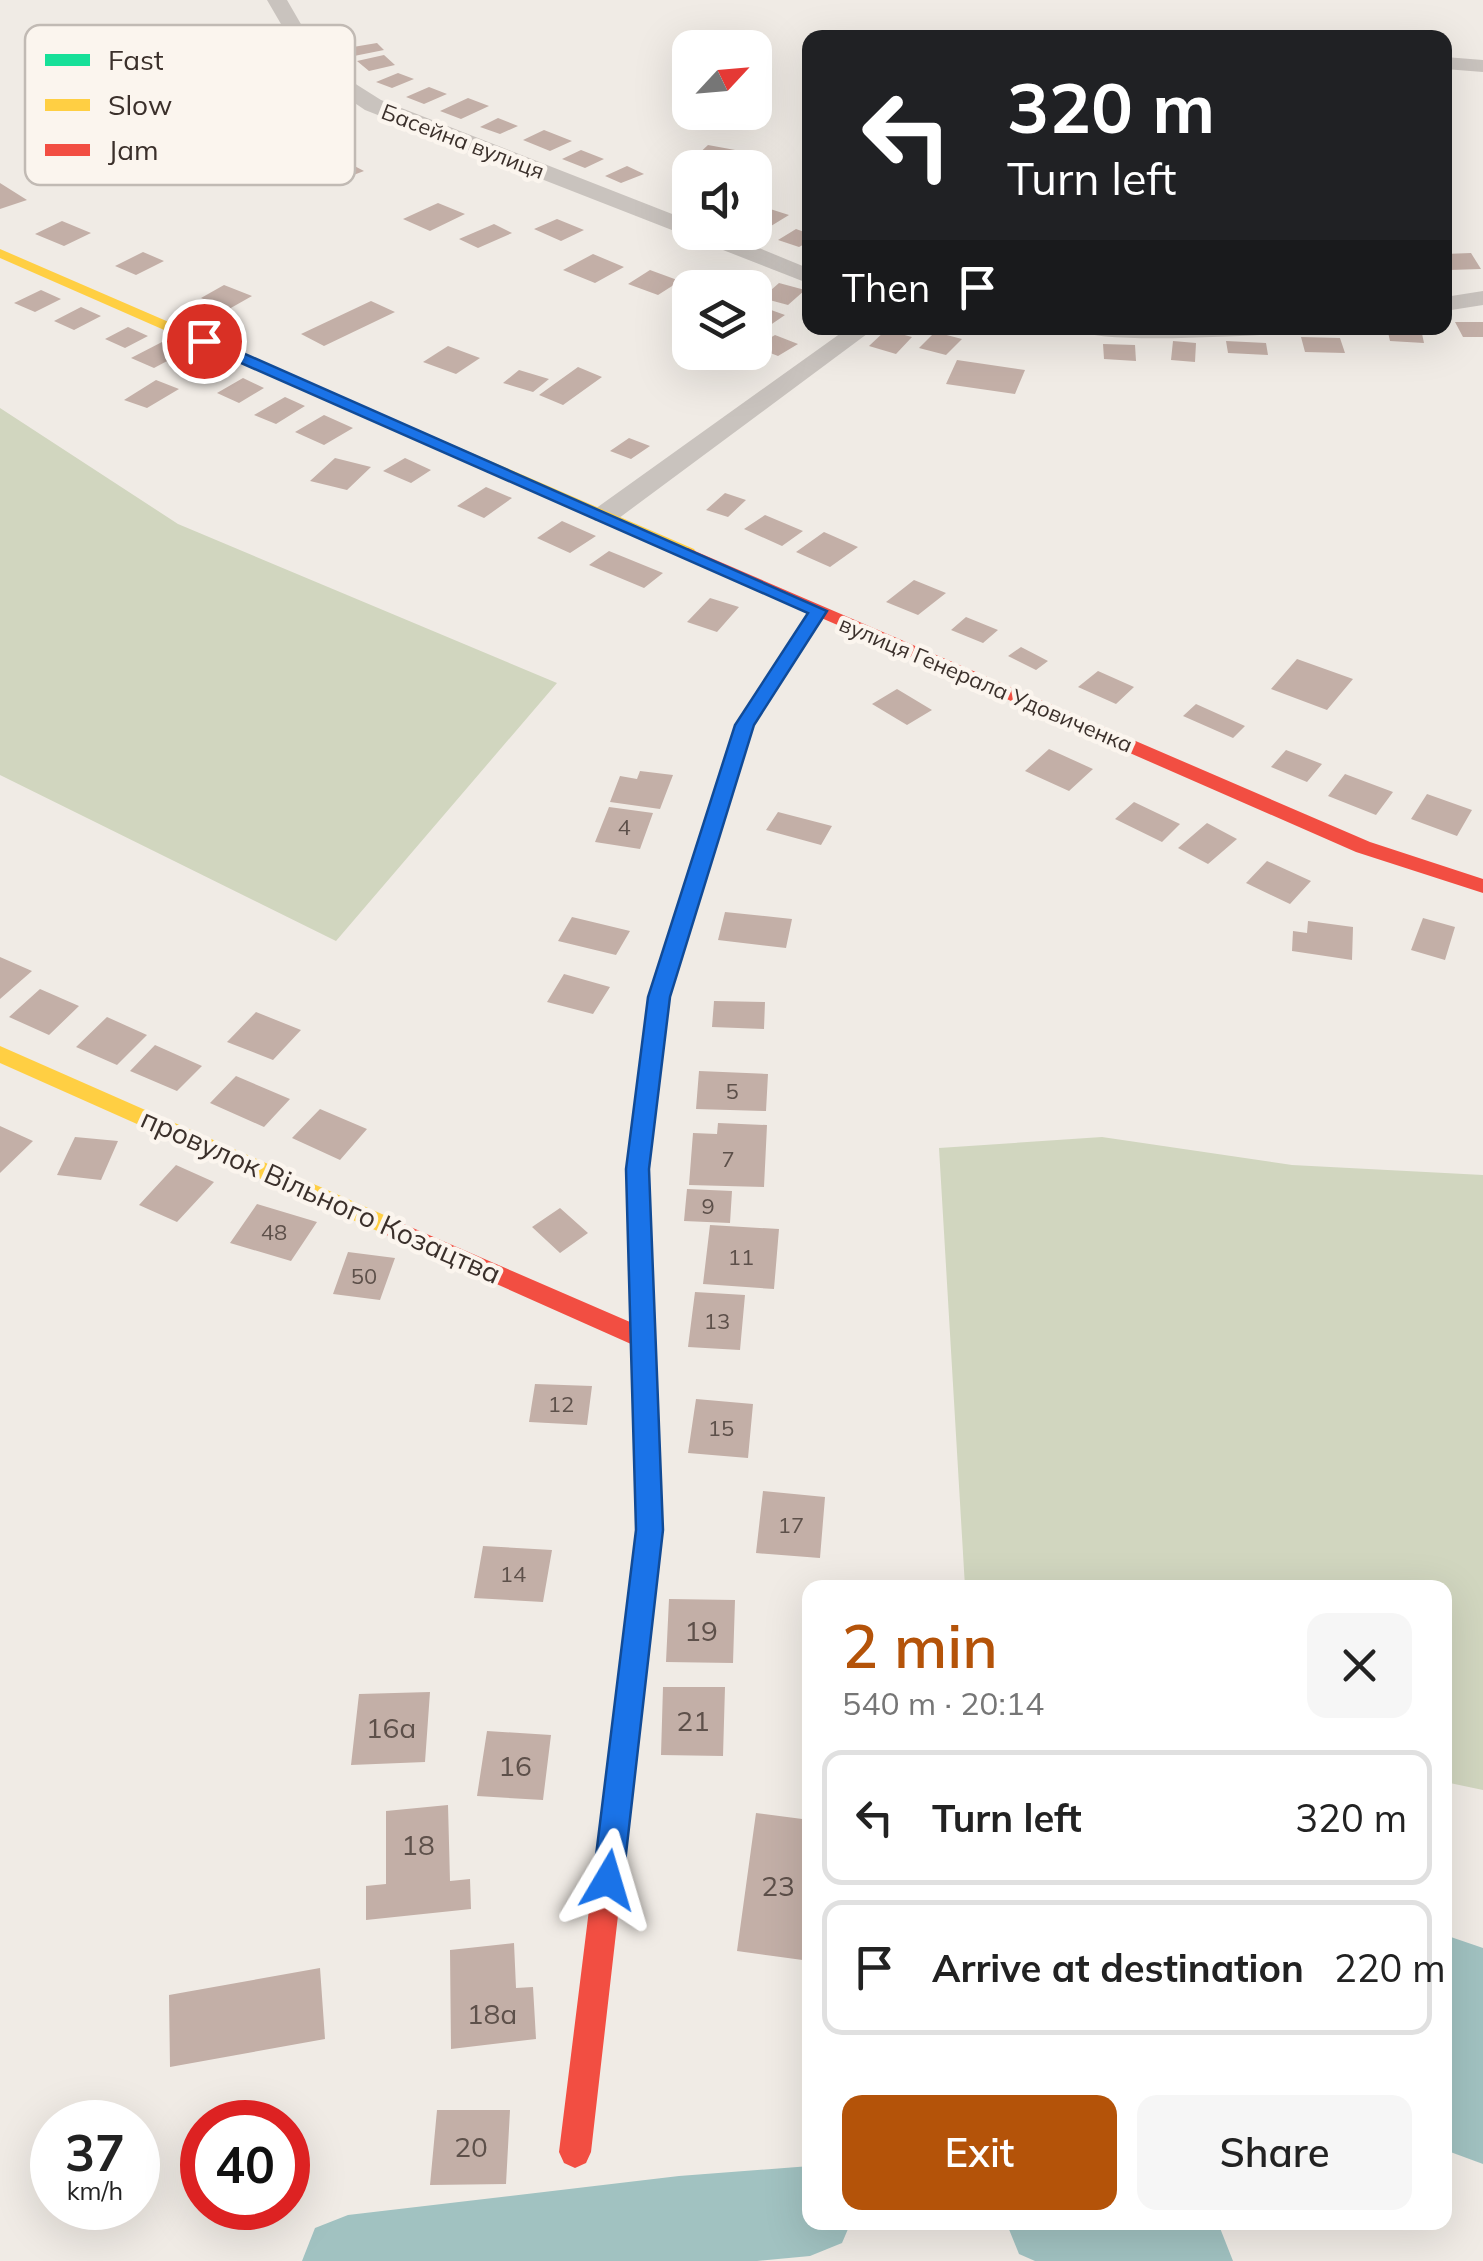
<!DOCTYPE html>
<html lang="en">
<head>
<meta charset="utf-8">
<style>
	:root { --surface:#fff; --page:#f6f6f6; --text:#222; --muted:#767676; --line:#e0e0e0; --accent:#b45309 }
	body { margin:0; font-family:Mulish,sans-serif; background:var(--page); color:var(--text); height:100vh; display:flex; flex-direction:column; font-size:38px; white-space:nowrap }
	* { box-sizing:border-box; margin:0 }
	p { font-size:32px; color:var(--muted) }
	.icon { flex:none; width:55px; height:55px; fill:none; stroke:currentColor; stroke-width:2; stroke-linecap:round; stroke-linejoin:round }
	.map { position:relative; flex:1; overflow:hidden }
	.panel { position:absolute; left:802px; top:1580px; width:650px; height:650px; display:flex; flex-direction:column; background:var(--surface); border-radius:20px; box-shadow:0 10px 40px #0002 }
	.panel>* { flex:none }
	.hud { position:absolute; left:802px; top:30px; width:650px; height:305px; border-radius:20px; box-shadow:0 10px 40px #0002; background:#202124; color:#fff; overflow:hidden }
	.needle { width:65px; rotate:64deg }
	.controls { position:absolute; left:672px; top:30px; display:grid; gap:20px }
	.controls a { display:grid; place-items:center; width:100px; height:100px; border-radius:20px; background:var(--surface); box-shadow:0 10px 40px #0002; font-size:50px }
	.speed { position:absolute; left:30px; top:2100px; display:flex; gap:20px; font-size:50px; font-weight:700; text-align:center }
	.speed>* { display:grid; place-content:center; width:130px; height:130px; border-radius:50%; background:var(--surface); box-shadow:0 10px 40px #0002; line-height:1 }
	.speed small { font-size:25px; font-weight:400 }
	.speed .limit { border:15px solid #d22; background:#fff; color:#111 }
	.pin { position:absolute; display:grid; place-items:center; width:85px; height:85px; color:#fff; margin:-42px; border:5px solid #fff; border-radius:50%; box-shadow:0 2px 10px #0007 }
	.me { position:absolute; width:110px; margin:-55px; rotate:7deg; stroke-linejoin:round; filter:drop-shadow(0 0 8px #0008) }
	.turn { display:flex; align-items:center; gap:35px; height:210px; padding:0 40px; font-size:45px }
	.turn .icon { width:130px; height:130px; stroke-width:2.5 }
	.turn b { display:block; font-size:70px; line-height:85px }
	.then { display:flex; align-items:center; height:95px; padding:0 40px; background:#0003; gap:20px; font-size:38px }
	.round { display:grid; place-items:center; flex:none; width:105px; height:105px; border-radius:20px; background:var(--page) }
	.headline { display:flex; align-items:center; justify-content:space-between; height:170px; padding:0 40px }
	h1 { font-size:60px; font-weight:600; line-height:75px; color:var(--accent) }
	.primary-button { display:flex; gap:20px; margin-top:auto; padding:20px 40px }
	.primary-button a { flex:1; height:115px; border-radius:20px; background:var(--accent); color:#fff; font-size:40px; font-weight:600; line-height:115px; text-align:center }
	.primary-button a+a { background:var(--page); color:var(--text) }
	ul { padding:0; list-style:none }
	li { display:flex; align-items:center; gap:30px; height:135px; margin:0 20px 15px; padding:0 20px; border:5px solid var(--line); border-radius:20px }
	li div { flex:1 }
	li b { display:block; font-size:38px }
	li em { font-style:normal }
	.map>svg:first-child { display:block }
	.green { fill:#d1d6bf }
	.water { fill:#a1c2c1 }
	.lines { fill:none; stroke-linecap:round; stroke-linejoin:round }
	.river { fill:#a1c2c1; fill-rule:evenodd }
	.building { fill:#c3afa7 }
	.street { fill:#c9c3be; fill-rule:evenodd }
	.fast { fill:#16e098; fill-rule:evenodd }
	.slow { fill:#ffcf43; fill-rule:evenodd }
	.jam { fill:#f24e42; fill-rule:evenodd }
	.route { fill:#1a73e8; stroke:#114b97; stroke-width:2.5 }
	.labels { text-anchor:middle; stroke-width:9; stroke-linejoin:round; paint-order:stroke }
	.far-street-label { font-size:22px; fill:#3b302b; stroke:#fbf5ee }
	.number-label { font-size:22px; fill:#5d504a }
	.street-label { font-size:28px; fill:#3b302b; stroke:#fbf5ee }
	.near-number-label { font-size:28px; fill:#5d504a }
	.key { fill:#fbf5ee; stroke:#c1bab4; stroke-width:2.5 }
	.key-label { font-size:28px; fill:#3b302b }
</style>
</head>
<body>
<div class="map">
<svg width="1483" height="2261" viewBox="0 0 1483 2261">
	<rect width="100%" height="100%" fill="#f0ebe5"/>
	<path class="green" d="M0 408 178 524 557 683 336 941 0 775Z
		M1102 1137 1292 1165 1483 1175V1790L1445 1782V1588L965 1587 939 1148Z"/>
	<path class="water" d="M1445 1935 1483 1948V2164L1445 2150Z"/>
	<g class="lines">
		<path class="river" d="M810 2166V2222H851L842 2243 810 2256 757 2261H302L315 2228 348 2215 679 2176Z
			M1006 2222H1209L1220 2228 1233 2261H1035L1019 2254Z"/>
	</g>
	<path class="building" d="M377 43 384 50 354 56 347 48Z
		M384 55 395 65 369 71 357 61Z
		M398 73 414 79 392 88 376 82Z
		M429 87 447 94 424 104 406 97Z
		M468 98 489 106 461 119 440 111Z
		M498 118 518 126 500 134 480 127Z
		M544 130 572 141 550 151 523 140Z
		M708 145 746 152 731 168 692 160Z
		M581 150 604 159 585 168 562 159Z
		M341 159 364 171 343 179 320 167Z
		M627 166 644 174 621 183 605 176Z
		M0 183 27 200 0 209Z
		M438 203 465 214 430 231 403 219Z
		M767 208 789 215 771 226 755 221V215Z
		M557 219 584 230 561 241 534 229Z
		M62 221 91 233 64 246 35 234Z
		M494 224 512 233 478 248 459 239Z
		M796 229 810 234V241L799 247 778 240Z
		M143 252 164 261 136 275 115 266Z
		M1471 253 1481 269 1449 270 1445 264V254Z
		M593 254 624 267 595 283 563 270Z
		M650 270 680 281 658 295 628 284Z
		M779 283 805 290 788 305 762 298Z
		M224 285 252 296 229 309 201 298Z
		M41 290 61 299 35 312 14 303Z
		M371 301 395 312 324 346 301 334Z
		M760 306 785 315 763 330 755 327V310Z
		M81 307 101 316 74 330 54 321Z
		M1455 322H1483V337H1463Z
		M128 327 148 336 125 348 105 339Z
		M1387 328 1421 329 1424 343 1390 341Z
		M886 330 912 337 896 354 869 346Z
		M935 332 962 339 946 355 919 348Z
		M775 335 798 344 778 356 755 347Z
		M1301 337 1340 338 1345 353 1305 352Z
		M1173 341 1196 343 1195 362 1171 360Z
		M1226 341 1266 343 1268 355 1228 353Z
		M162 342 184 352 154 368 131 358Z
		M1103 344 1135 345 1136 361 1104 359Z
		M448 346 480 358 456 374 423 362Z
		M957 360 1025 370 1015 394 946 384Z
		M578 367 602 377 563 405 539 395Z
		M519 370 549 379 533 392 503 383Z
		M243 378 264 388 239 403 217 393Z
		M156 380 179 389 147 408 124 400Z
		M285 397 305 406 276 424 254 415Z
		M324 415 353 428 324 445 295 432Z
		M629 438 650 446 631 459 610 451Z
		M335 458 371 467 347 490 310 481Z
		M405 458 431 470 411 483 383 471Z
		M486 487 512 498 484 518 457 506Z
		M725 493 746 500 728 517 706 510Z
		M765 515 803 531 782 546 744 529Z
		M562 521 596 536 570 553 537 538Z
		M824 532 858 547 830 567 796 552Z
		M609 551 663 573 644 588 589 565Z
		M914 580 946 593 918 615 886 602Z
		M710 598 739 607 717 632 687 622Z
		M966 617 998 630 983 643 951 630Z
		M1021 647 1048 661 1036 670 1008 656Z
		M1297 659 1353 679 1327 710 1271 689Z
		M1098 671 1134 687 1116 704 1078 687Z
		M897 689 932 710 907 725 872 704Z
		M1196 704 1245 726 1233 738 1183 716Z
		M1049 749 1093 769 1069 791 1025 771Z
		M1286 750 1322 764 1307 782 1271 767Z
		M640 771 673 775 660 809 610 802 620 776 637 779Z
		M1345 774 1393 792 1376 815 1328 796Z
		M1427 794 1472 810 1457 836 1411 819Z
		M1134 802 1180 824 1162 842 1115 819Z
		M609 807 653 813 640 849 595 842Z
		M778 812 832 826 821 845 766 830Z
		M1207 823 1237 839 1208 864 1178 848Z
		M1267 861 1311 881 1290 904 1246 883Z
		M725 912 792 919 786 948 718 940Z
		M572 917 630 931 616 955 558 941Z
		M1423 918 1455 927 1445 960 1411 950Z
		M1308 921 1353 927 1352 960 1292 951 1293 931 1307 933Z
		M0 957 32 971 0 999Z
		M564 974 610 987 593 1014 547 1002Z
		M40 989 79 1006 49 1035 9 1017Z
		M714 1001 765 1002 764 1029 712 1027Z
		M256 1012 301 1030 273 1060 227 1042Z
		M107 1017 147 1035 117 1065 76 1047Z
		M155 1045 202 1066 177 1091 130 1071Z
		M699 1071 768 1074 766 1111 696 1109Z
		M236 1076 290 1099 264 1127 210 1103Z
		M320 1109 367 1129 340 1160 292 1138Z
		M718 1123 767 1125 764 1187 689 1185 693 1133 717 1134Z
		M0 1126 33 1141 0 1173Z
		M75 1137 118 1141 101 1180 57 1175Z
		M176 1165 214 1182 177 1222 139 1205Z
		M687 1189 732 1191 730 1223 684 1221Z
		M257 1204 317 1222 291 1261 230 1243Z
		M560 1208 588 1233 560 1253 532 1227Z
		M710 1225 779 1229 774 1289 703 1284Z
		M348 1252 395 1258 380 1300 333 1294Z
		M695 1292 745 1295 740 1350 688 1347Z
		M535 1384 592 1386 587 1425 529 1422Z
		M696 1399 753 1404 748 1458 688 1453Z
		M763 1491 825 1497 820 1558 756 1553Z
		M483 1546 552 1550 543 1602 474 1598Z
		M669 1599 735 1600 733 1663 666 1662Z
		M663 1687H725L723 1756 661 1755Z
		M430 1692 425 1762 351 1765 359 1694Z
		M487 1731 551 1735 543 1800 477 1796Z
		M448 1805 450 1881 470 1879 471 1909 366 1920V1886L386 1884V1811Z
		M756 1813 810 1820V1961L737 1951Z
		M514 1943 516 1988 533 1987 536 2039 451 2049 450 1950Z
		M320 1968 325 2039 170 2067 169 1995Z
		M437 2110H510L506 2184 430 2185Z"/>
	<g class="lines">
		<path class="street" d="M267 0H287L324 64 381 100 690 221V232H720L810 269V284L365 110 309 72Z
			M1445 57 1483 60V72L1445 69Z
			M1483 291V305L1445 311V297Z
			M848 328H875L615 521H595L591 515 595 509Z
			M1074 328H1275L1263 335C1232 336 1090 345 1074 328Z"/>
		<path class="fast" d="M818 606 827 611 753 725 670 997 648 1169 654 1310 651 1317 642 1320 633 1317 630 1310 626 1169 648 997 735 725 812 607Z"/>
		<path class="slow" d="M0 249 694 549 697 553 688 558 682 557 0 258Z
			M0 1046 400 1222 404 1228 400 1234H384L0 1063Z"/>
		<path class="jam" d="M688 548 1370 842 1483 879V893L1356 852 682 557V549Z
			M392 1219 630 1322 633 1303 642 1300 651 1303 654 1310 662 1530 591 2152 586 2163 575 2168 564 2163 559 2152 636 1530 631 1344 384 1234 380 1228 384 1222Z"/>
	</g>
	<path class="route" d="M198 338H209L827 611 754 725 670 997 649 1169 663 1530 623 1880 618 1890 608 1894 597 1890 593 1880 636 1530 626 1169 648 997 735 725 808 613 198 344Z"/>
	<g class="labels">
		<g class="far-street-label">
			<text transform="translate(463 141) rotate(21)" y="8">Басейна вулиця</text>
			<text transform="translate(986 684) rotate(23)" y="8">вулиця Генерала Удовиченка</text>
		</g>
		<g class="number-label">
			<text x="624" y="835">4</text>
			<text x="732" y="1099">5</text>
			<text x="728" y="1167">7</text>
			<text x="708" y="1214">9</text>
			<text x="274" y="1240">48</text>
			<text x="741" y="1265">11</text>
			<text x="364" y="1284">50</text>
			<text x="717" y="1329">13</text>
			<text x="561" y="1412">12</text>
			<text x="721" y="1436">15</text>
			<text x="791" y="1533">17</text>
			<text x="513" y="1582">14</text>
		</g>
		<g class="street-label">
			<text transform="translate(321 1196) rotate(24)" y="10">провулок Вільного Козацтва</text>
		</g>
		<g class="near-number-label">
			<text x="701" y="1641">19</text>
			<text x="693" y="1731">21</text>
			<text x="391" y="1738">16а</text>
			<text x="515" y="1776">16</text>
			<text x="418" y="1855">18</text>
			<text x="778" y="1896">23</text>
			<text x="492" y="2024">18а</text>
			<text x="471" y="2157">20</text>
		</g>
	</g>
	<rect x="25" y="25" width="330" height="160" rx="15" class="key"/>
	<rect x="45" y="54" width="45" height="12" fill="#16e098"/>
	<rect x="45" y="99" width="45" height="12" fill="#ffcf43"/>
	<rect x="45" y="144" width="45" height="12" fill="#f24e42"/>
	<g class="key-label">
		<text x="108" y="70">Fast</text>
		<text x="108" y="115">Slow</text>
		<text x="108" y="160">Jam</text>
	</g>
</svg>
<div class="controls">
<a><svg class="needle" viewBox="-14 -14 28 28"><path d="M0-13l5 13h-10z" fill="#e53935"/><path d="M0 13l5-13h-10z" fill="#767676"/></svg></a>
<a><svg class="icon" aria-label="sound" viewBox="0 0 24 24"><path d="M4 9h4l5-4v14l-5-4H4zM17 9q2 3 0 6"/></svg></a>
<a><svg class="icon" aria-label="layers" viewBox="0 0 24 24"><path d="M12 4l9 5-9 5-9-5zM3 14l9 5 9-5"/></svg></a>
</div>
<div class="speed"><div>37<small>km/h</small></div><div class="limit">40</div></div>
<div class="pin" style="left:204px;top:341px;background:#d93025"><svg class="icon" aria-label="arrive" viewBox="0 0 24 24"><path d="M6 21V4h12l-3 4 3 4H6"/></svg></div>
<svg class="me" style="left:608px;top:1880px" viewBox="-20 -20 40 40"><path d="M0-17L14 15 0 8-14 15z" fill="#1a73e8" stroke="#fff" stroke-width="4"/></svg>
<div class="hud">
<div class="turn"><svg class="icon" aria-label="left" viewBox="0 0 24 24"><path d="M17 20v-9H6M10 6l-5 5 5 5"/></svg><div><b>320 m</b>Turn left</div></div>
<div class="then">Then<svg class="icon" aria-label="arrive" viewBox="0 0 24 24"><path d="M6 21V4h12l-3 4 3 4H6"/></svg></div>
</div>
<section class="panel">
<div class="headline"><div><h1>2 min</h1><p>540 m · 20:14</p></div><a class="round"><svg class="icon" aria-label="close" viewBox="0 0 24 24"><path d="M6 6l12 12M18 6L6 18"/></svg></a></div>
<ul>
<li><svg class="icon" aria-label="left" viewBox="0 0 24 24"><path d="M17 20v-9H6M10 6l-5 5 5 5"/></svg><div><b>Turn left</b></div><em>320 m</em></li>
<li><svg class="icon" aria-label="arrive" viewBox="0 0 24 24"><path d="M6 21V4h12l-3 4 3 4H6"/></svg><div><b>Arrive at destination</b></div><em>220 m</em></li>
</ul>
<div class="primary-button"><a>Exit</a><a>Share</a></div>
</section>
</div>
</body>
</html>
